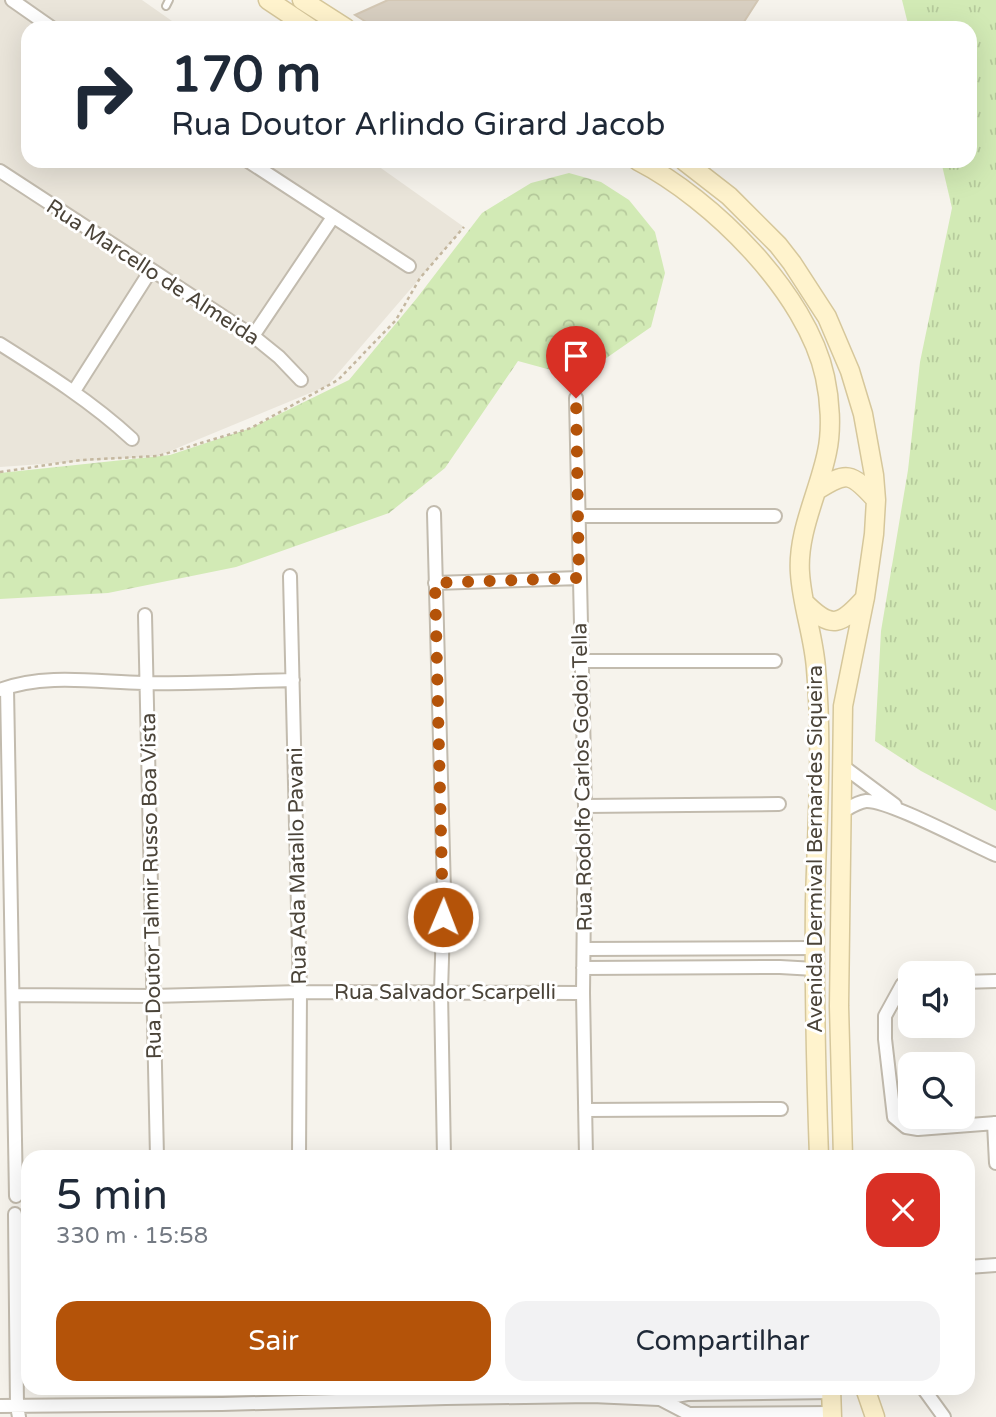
<!DOCTYPE html>
<html lang="pt">
<head>
<meta charset="utf-8">
<style>
	:root { --surface:#fff; --page:#f2f2f3; --text:#1f2937; --muted:#747a83; --accent:#b45309 }
	body { margin:0; font-family:"Varela Round",sans-serif; background:var(--page); color:var(--text); height:100vh; display:flex; flex-direction:column; font-size:26px; white-space:nowrap }
	* { box-sizing:border-box; margin:0 }
	p { font-size:23px; color:var(--muted) }
	.icon { flex:none; width:38px; height:38px; fill:none; stroke:currentColor; stroke-width:2; stroke-linecap:round; stroke-linejoin:round }
	.map { position:relative; flex:1; overflow:hidden }
	.side { position:absolute; left:21px; top:1150px; width:954px; height:245px; display:flex; flex-direction:column; background:var(--surface); border-radius:21px; box-shadow:0 7px 28px #0002 }
	.side>* { flex:none }
	.banner { position:absolute; left:21px; top:21px; width:956px; height:147px; border-radius:21px; box-shadow:0 7px 28px #0002; background:#fff; color:var(--text); overflow:hidden }
	.controls { position:absolute; left:898px; top:961px; display:grid; gap:14px }
	.controls a { display:grid; place-items:center; width:77px; height:77px; border-radius:14px; background:var(--surface); box-shadow:0 7px 28px #0002; font-size:35px }
	.pin { position:absolute; display:grid; place-items:center; width:60px; height:60px; color:#fff; margin:-72px -30px; border-radius:50% 50% 50% 0; rotate:-45deg; box-shadow:0 0 7px #0007 }
	.pin .icon { rotate:45deg }
	.me { position:absolute; width:77px; margin:-38px; rotate:1deg; stroke-linejoin:round; filter:drop-shadow(0 0 5px #0008) }
	.turn { display:flex; align-items:center; gap:24px; height:147px; padding:0 35px; font-size:32px }
	.turn .icon { width:91px; height:91px; stroke-width:2.5 }
	.turn b { display:block; font-size:49px; line-height:60px }
	.round { display:grid; place-items:center; flex:none; width:74px; height:74px; border-radius:21px; background:var(--page) }
	.overview { display:flex; align-items:center; justify-content:space-between; height:119px; padding:0 35px }
	h1 { font-size:42px; font-weight:600; line-height:52px }
	.action { display:flex; gap:14px; margin-top:auto; padding:14px 35px }
	.action a { flex:1; height:80px; border-radius:21px; background:var(--accent); color:#fff; font-size:28px; font-weight:600; line-height:80px; text-align:center }
	.action a+a { background:var(--page); color:var(--text) }
	.map>svg:first-child { display:block }
	.residential { fill:#eae5da }
	.grass { fill:url(#grass-tufts) }
	.forest { fill:url(#forest-crowns) }
	.building { fill:#d8cfc1; stroke:#d3c7b4; stroke-width:2 }
	.lines { fill:none; stroke-linecap:round; stroke-linejoin:round }
	.service-casing { stroke:#c2bbae; stroke-width:10 }
	.minor-casing { stroke:#c2bbae; stroke-width:16 }
	.secondary-casing { stroke:#d6c79b; stroke-width:21 }
	.path { stroke:#c4b79f; stroke-width:2.5; stroke-dasharray:3.5 3.5; stroke-linecap:butt }
	.service { stroke:#fff; stroke-width:6 }
	.minor { stroke:#fff; stroke-width:12 }
	.secondary { stroke:#fff3cd; stroke-width:18 }
	.route { stroke:#b45309; stroke-width:12; stroke-dasharray:0 21.6 }
	.labels { text-anchor:middle; stroke-width:6; stroke-linejoin:round; paint-order:stroke }
	.street-label { font-size:21px; fill:#4b4439; stroke:#fff }
</style>
</head>
<body>
<div class="map">
<svg width="996" height="1417" viewBox="0 0 996 1417">
	<defs>
		<pattern id="grass-tufts" width="24" height="20" patternUnits="userSpaceOnUse" patternTransform="scale(1.75)"><rect width="24" height="20" fill="#d2eab5"/><path d="M3 7l-1-3M5 7V3M7 7l1-3M15 17l-1-3M17 17v-4M19 17l1-3" fill="none" stroke="#b6ca9c"/></pattern>
		<pattern id="forest-crowns" width="20" height="18" patternUnits="userSpaceOnUse" patternTransform="scale(1.75)"><rect width="20" height="18" fill="#d2eab5"/><path d="M2 6a3 3 0 1 1 6 0M12 15a3 3 0 1 1 6 0" fill="none" stroke="#b6ca9c"/></pattern>
	</defs>
	<rect width="100%" height="100%" fill="#f6f3ec"/>
	<path class="residential" d="M0 0H142L182 28H28V161H371L464 227 327 386 158 456 0 467Z"/>
	<path class="grass" d="M902 0H996V811L921 771 875 741 881 631 908 470 920 362 952 208 941 161H970V28H909Z"/>
	<path class="forest" d="M569 173 601 182 629 200 655 232 665 273 651 327 592 368 551 370 518 361 445 468 389 513 236 567 108 593 0 599V473L170 455 251 428 349 380 417 298 482 213 531 183Z"/>
	<path class="building" d="M388 0H758L740 28H376L355 15Z"/>
	<g class="lines">
		<defs>
			<path id="service" d="M166 6 169 0"/>
			<path id="minor" d="M12 0 52 28
				M248 161 409 266
				M0 171 253 336 279 357 301 380
				M253 336 333 217
				M0 344C46 373 92 402 132 439
				M74 391 151 270
				M576 398 585 806 583 993 586 1157
				M434 513 444 892 441 992 444 1157
				M579 516H775
				M290 576 300 992 299 1157
				M435 583 579 578
				M145 615 157 1157
				M583 661H775
				M7 688 16 1196
				M0 690C44 673 97 682 143 683 193 684 243 681 293 680
				M844 767 895 805
				M585 806 779 804
				M842 812C849 808 857 802 866 801 889 800 970 844 996 855
				M584 949 814 948
				M583 968 780 967 815 969
				M962 982 996 981
				M910 985H902L885 1016V1039L894 1117 906 1127 918 1129 996 1123
				M13 995 153 996 300 992 583 993
				M585 1110 781 1109
				M994 1123 996 1163
				M15 1214 17 1406 19 1417
				M968 1267 996 1265
				M923 1388 944 1417
				M660 1399 689 1414 832 1413
				M0 1406 222 1404 446 1398 592 1396 659 1399 687 1394 831 1392"/>
			<path id="secondary" d="M268 0 310 28
				M302 0 346 28
				M638 161C712 199 807 293 825 377 830 400 832 429 827 452 819 492 797 532 800 573 802 606 814 637 816 669 823 746 817 825 815 902 814 987 816 1072 819 1157
				M684 161 729 196 778 245 792 263 827 317 850 371 863 414 874 475 876 500 874 534 865 597 843 706 839 1006 843 1157
				M816 491C847 471 851 472 876 500
				M805 603C832 630 841 625 865 598
				M831 1388 832 1417
				M865 1388 875 1417"/>
		</defs>
		<use href="#service" class="service-casing"/>
		<use href="#minor" class="minor-casing"/>
		<use href="#secondary" class="secondary-casing"/>
		<path class="path" d="M0 472 81 460 158 456 251 428 338 380 396 320 420 278 464 227"/>
		<use href="#service" class="service"/>
		<use href="#minor" class="minor"/>
		<use href="#secondary" class="secondary"/>
	</g>
	<g class="lines">
		<path class="route" d="M443 917 435 583 579 578 576 398"/>
	</g>
	<g class="labels">
		<g class="street-label">
			<text transform="translate(153 272) rotate(33)" y="7">Rua Marcello de Almeida</text>
			<text transform="translate(582 777) rotate(-91)" y="7">Rua Rodolfo Carlos Godoi Tella</text>
			<text transform="translate(815 849) rotate(-90)" y="7">Avenida Dermival Bernardes Siqueira</text>
			<text transform="translate(297 866) rotate(-91)" y="7">Rua Ada Matallo Pavani</text>
			<text transform="translate(151 886) rotate(-91)" y="7">Rua Doutor Talmir Russo Boa Vista</text>
			<text x="445" y="999">Rua Salvador Scarpelli</text>
		</g>
	</g>
</svg>
<div class="controls">
<a><svg class="icon" aria-label="sound" viewBox="0 0 24 24"><path d="M4 9h4l5-4v14l-5-4H4zM17 9q2 3 0 6"/></svg></a>
<a><svg class="icon" aria-label="search" viewBox="0 0 24 24"><circle cx="10" cy="10" r="6"/><path d="M15 15l6 6"/></svg></a>
</div>
<div class="pin" style="left:576px;top:398px;background:#d93025"><svg class="icon" aria-label="arrive" viewBox="0 0 24 24"><path d="M6 21V4h12l-3 4 3 4H6"/></svg></div>
<svg class="me" style="left:443px;top:917px" viewBox="-20 -20 40 40"><circle r="17" fill="#b45309" stroke="#fff" stroke-width="3"/><path d="M0-11L8 9 0 5-8 9z" fill="#fff"/></svg>
<div class="banner">
<div class="turn"><svg class="icon" aria-label="right" viewBox="0 0 24 24"><path d="M7 20v-9h11M14 6l5 5-5 5"/></svg><div><b>170 m</b>Rua Doutor Arlindo Girard Jacob</div></div>
</div>
<section class="side">
<div class="overview"><div><h1>5 min</h1><p>330 m · 15:58</p></div><a class="round" style="background:#d93025;color:#fff"><svg class="icon" aria-label="close" viewBox="0 0 24 24"><path d="M6 6l12 12M18 6L6 18"/></svg></a></div>
<div class="action"><a>Sair</a><a>Compartilhar</a></div>
</section>
</div>
</body>
</html>
